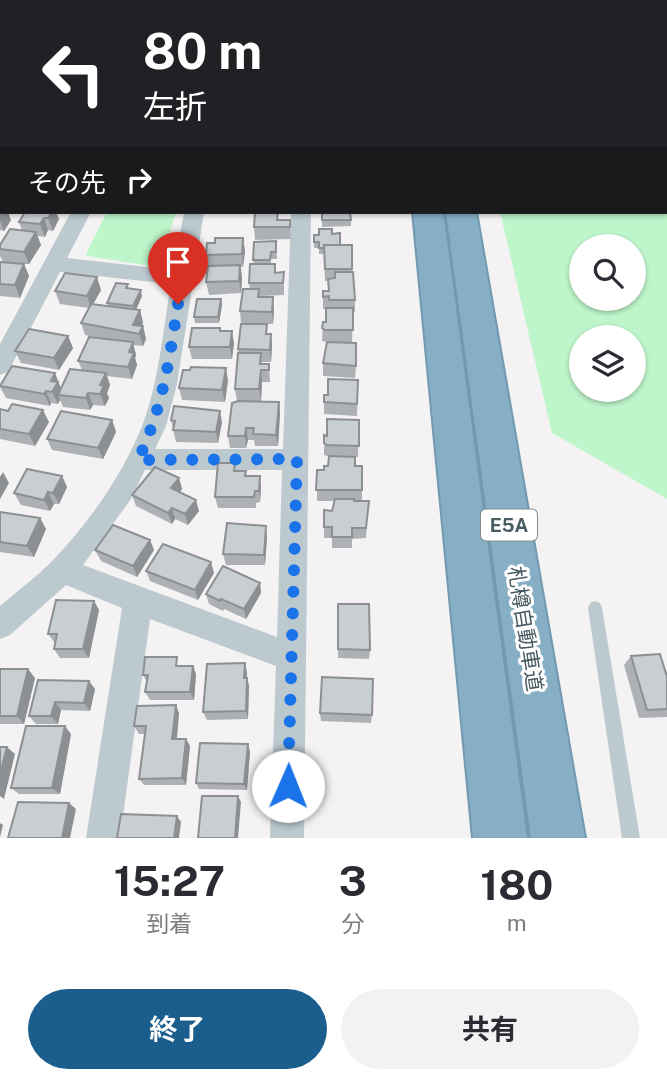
<!DOCTYPE html>
<html lang="ja">
<head>
<meta charset="utf-8">
<style>
	:root { --surface:#fff; --page:#f2f2f3; --text:#2b2b33; --muted:#7c7c81; --accent:#1b5d8d }
	body { margin:0; font-family:"Public Sans","Noto Sans JP",sans-serif; background:var(--page); color:var(--text); height:100vh; display:flex; flex-direction:column; font-size:26px; white-space:nowrap }
	* { box-sizing:border-box; margin:0 }
	p { font-size:23px; color:var(--muted) }
	.icon { flex:none; width:38px; height:38px; fill:none; stroke:currentColor; stroke-width:2; stroke-linecap:round; stroke-linejoin:round }
	.map { position:relative; height:838px; overflow:hidden }
	.details { display:flex; flex-direction:column; background:var(--surface); flex:1 }
	.details>* { flex:none }
	.hud { position:absolute; left:0px; top:0px; width:668px; height:214px; box-shadow:0 2px 5px #0004; background:#202124; color:#fff; overflow:hidden }
	.tools { position:absolute; left:569px; top:234px; display:grid; gap:14px }
	.tools a { display:grid; place-items:center; width:77px; height:77px; border-radius:50%; background:var(--surface); box-shadow:0 2px 5px #0004; font-size:35px }
	.pin { position:absolute; display:grid; place-items:center; width:60px; height:60px; color:#fff; margin:-72px -30px; border-radius:50% 50% 50% 0; rotate:-45deg; box-shadow:0 0 7px #0007 }
	.pin .icon { rotate:45deg }
	.me { position:absolute; width:77px; margin:-38px; rotate:1deg; stroke-linejoin:round; filter:drop-shadow(0 0 5px #0008) }
	.turn { display:flex; align-items:center; gap:24px; height:147px; padding:0 28px; font-size:32px }
	.turn .icon { width:91px; height:91px; stroke-width:2.5 }
	.turn b { display:block; font-size:49px; line-height:60px }
	.then { display:flex; align-items:center; height:66px; padding:0 28px; background:#0003; gap:14px; font-size:26px }
	.eta { display:flex; justify-content:space-evenly; align-items:center; height:119px; text-align:center }
	.eta b { font-size:42px; font-weight:700; line-height:49px }
	.button { display:flex; gap:14px; margin-top:auto; padding:14px 28px }
	.button a { flex:1; height:80px; border-radius:42px; background:var(--accent); color:#fff; font-size:28px; font-weight:700; line-height:80px; text-align:center }
	.button a+a { background:var(--page); color:var(--text) }
	.map>svg:first-child { display:block }
	.green { fill:#bef5ca; fill-rule:evenodd }
	.lines { fill:none; stroke-linecap:round; stroke-linejoin:round }
	.highway-casing { stroke:#719ab1; stroke-width:4 }
	.lane { fill:#bccad0; fill-rule:evenodd }
	.street { fill:#bccad0; fill-rule:evenodd }
	.highway { fill:#86afc5; fill-rule:evenodd }
	.wall { fill:#adb1b5 }
	.shaded-wall { fill:#8d9093 }
	.building { fill:#c9ced2; stroke:#8d9093; stroke-width:2 }
	.route { stroke:#1a73e8; stroke-width:12; stroke-dasharray:0 21.6 }
	.labels { text-anchor:middle; stroke-width:6; stroke-linejoin:round; paint-order:stroke }
	.shield { fill:#fff; stroke:#7f8c91; stroke-width:2 }
	.shield-label { font-size:19px; font-weight:bold; fill:#485a62 }
	.street-label { font-size:21px; fill:#485a62; stroke:#fff }
</style>
</head>
<body>
<div class="map">
<svg width="667" height="838" viewBox="0 0 667 838">
	<rect width="100%" height="100%" fill="#f5f2f3"/>
	<path class="green" d="M450 0H667V499L552 433 500 212H667V2ZM581 247H634V299H581ZM581 338H634V390H581Z
		M107 212H176L160 264 156 267 88 256 86 254Z"/>
	<g class="lines">
		<defs>
			<path id="highway" d="M417 0H439V2H417Z
				M413 212H443L527 838H473Z
				M446 212H476L585 838H531Z"/>
		</defs>
		<use href="#highway" class="highway-casing"/>
		<path class="lane" d="M595 601 600 603 602 608 640 838H622L588 608 590 603Z"/>
		<path class="street" d="M25 0H40L24 2Z
			M78 0H93L77 2Z
			M141 0H156L140 2Z
			M253 0H267L252 2Z
			M316 0H330L315 2Z
			M0 14H2V22H0Z
			M2 39V50L0 51V40Z
			M0 150H2L0 162Z
			M0 189H2V201H0Z
			M71 212H91L67 258 174 270 184 212H204L177 384 166 426 155 449H283L291 212H311L304 838H270L276 666 150 619 120 838H86L122 608 66 585 10 635 0 639V606C17 591 37 577 53 560 89 523 123 474 142 426 159 382 163 330 171 284L60 272 8 372 0 375V344ZM145 470H282L277 637 83 565 131 499Z"/>
		<use href="#highway" class="highway"/>
	</g>
	<path class="wall" d="M38 0H73L71 2H36Z
		M215 0H246L247 2H215Z
		M0 206 11 220 4 231 0 230Z
		M25 212H56L59 219 53 231 48 230 45 237 37 236 41 245 29 264H24L29 276 20 298 0 296V262H3L0 256V245L22 231 19 222Z
		M322 212 351 220V226L322 227Z
		M278 220H290L291 239 255 240 254 227Z
		M332 234 340 245H352V272L355 300V312H353L352 343 356 366 355 378 323 376V363L327 342 322 341 323 322H326V309H323V291H328V281H325L324 254H319V248H314V235Z
		M243 238 245 251 243 267H241L242 278 241 293 209 295 206 282 208 267 206 255 215 243Z
		M276 241 277 259H271V264L284 285V295L260 296 274 310 273 324 241 323 240 311 250 289 249 283 254 264 253 260Z
		M129 288 142 296 136 310H140L143 323 141 326H143L146 339 143 346 133 345 136 355 135 358 137 365 132 379 107 376 110 385 107 393 109 398 105 406 93 405 90 410 63 407 60 400 58 404 51 403 50 406 6 398 0 387 60 386 61 389 82 370 78 361 105 339 85 335 81 323 89 308 60 304 55 291 101 290 93 304 108 306 107 303Z
		M221 299 222 305 219 323H195L194 317Z
		M220 328 221 331 234 343 232 359H192L189 347Z
		M268 334H271L272 347 271 362H262V364H269L270 382H262L261 401H240L279 402 280 414 278 446H255L254 440H248L246 448H230L228 436 237 401 235 389 238 349Z
		M68 336 73 348 59 370 21 363 15 351Z
		M190 370 228 380 225 402 182 400 179 388Z
		M358 380 357 416 324 414V395H328Z
		M0 409 49 422 35 446 0 439Z
		M112 420 116 432 103 459 52 450 47 439Z
		M171 420 222 422 218 443 176 442Z
		M359 420 358 457H355V466L362 490V501H369L366 538 352 539V548H332V538H324V510L332 511 334 501H317V470H324L336 457 327 456 324 455V435L327 436Z
		M236 471H246V476L261 487 260 502 256 503V508H218L215 497Z
		M62 476 67 487 59 504H54L50 511 21 505 14 493Z
		M179 478 182 489 180 492 199 511 188 525 175 519 172 524 136 506 132 495Z
		M0 512 40 518 46 529 34 557 0 552Z
		M267 537 265 565H226L223 554Z
		M150 540 154 550 137 577 101 561 95 550Z
		M146 571 214 573 198 600 150 581Z
		M260 583 261 593 246 619 224 609 223 611 209 604 206 594Z
		M94 601 99 610 89 658H60L54 649 55 643 48 634Z
		M338 604 370 650 369 659 338 658Z
		M631 656 667 677V717L639 718 624 665Z
		M181 666H193L196 674 194 700H150L145 692 147 682 143 675Z
		M0 669 35 678 24 724H0Z
		M247 672V678L249 686 248 719 207 720 203 712Z
		M38 680 95 689 90 711 61 710 58 724H36L29 716Z
		M179 713 177 739H186L190 746 186 785H144L139 779 145 734H139L134 726Z
		M320 713 372 715 371 723 321 721Z
		M71 734 60 794H19L11 788Z
		M248 744 250 752 247 790 199 789 196 783Z"/>
	<path class="shaded-wall" d="M0 206 3 212H8L11 220 4 231 0 221Z
		M52 212H56L59 219 53 231 48 218Z
		M44 218 48 230 45 237 40 224Z
		M36 232 41 245 29 264 24 252Z
		M243 238 245 251 243 267 242 254Z
		M24 264 29 276 20 298 15 285Z
		M240 265 242 278 241 293 239 281Z
		M97 277 101 290 91 308 87 296Z
		M141 290 142 296 135 312 133 306Z
		M273 297 274 310 273 324 272 312Z
		M221 299 222 305 219 323 218 317Z
		M140 310 143 323 138 334 133 325Z
		M143 326 146 339 143 346 139 334Z
		M232 331 234 343 232 359 230 347Z
		M271 334 272 347 271 362 270 350Z
		M68 336 73 348 59 370 54 358Z
		M133 342 136 355 135 358 137 365 132 379 128 367 129 352Z
		M226 368 228 380 225 402 222 390Z
		M261 370 262 382 261 401 259 389Z
		M55 373 63 394 58 395 60 400 58 404 52 392 51 381Z
		M106 373 110 385 107 393 109 398 105 406 100 394V385Z
		M46 391 51 403 50 406 44 394Z
		M88 393 93 405 90 410 86 398Z
		M279 402 280 414 278 446 276 435Z
		M43 410 49 422 35 446 29 434Z
		M220 411 222 422 218 443 216 432Z
		M112 420 116 432 103 459 98 448Z
		M246 428 248 440 246 448 245 436Z
		M3 472 9 483 0 499V477Z
		M62 476 67 487 59 504 53 493Z
		M260 476 261 487 260 502 259 491Z
		M179 478 182 489 174 499 171 488Z
		M48 492 54 504 50 511 44 500Z
		M196 500 199 511 188 525 185 514Z
		M172 508 175 519 172 524 168 513Z
		M40 518 46 529 34 557 27 546Z
		M266 526 267 537 265 565 264 555Z
		M150 540 154 550 137 577 133 566Z
		M211 562 214 573 198 600 195 590Z
		M260 583 261 593 246 619 244 609Z
		M94 601 99 610 89 658 83 649Z
		M245 663 247 672 246 686 244 678Z
		M193 666 196 674 194 700 190 692Z
		M28 669 35 678 24 724 17 716Z
		M247 678 249 686 248 719 246 711Z
		M89 681 95 689 90 711 84 703Z
		M55 702 61 710 58 724 51 716Z
		M176 705 179 713 176 746 172 739Z
		M65 726 71 734 60 794 52 788Z
		M186 739 190 746 186 785 182 778Z
		M248 744 250 752 247 790 244 784Z
		M7 747 15 754 4 799 0 796V774Z
		M238 796 241 802 238 838H235Z
		M69 803 76 809 70 838H62Z
		M177 816 181 822 179 838H174Z
		M0 823 3 825 0 837Z"/>
	<path class="building" d="M0 0H13L11 2 0 1Z
		M38 0H56L55 2H36Z
		M274 0H289V2H273Z
		M296 0H310V2H296Z
		M336 0H348V2H335Z
		M1 72H2V86H0V73Z
		M0 206 2 207V212H3L0 217Z
		M25 212H52L48 218H44L40 224 19 222Z
		M255 212H278L277 220H290V227H254Z
		M322 212H350L351 220H322Z
		M10 229 36 232 24 252 0 249V245Z
		M319 229H332V234L340 233V245H324V248H319V242H314V235H319Z
		M215 238H243L242 254 206 255 207 243H215Z
		M276 241V252H271L270 260H253L254 242Z
		M324 245H352V269H325Z
		M0 262 24 264 15 285 0 284Z
		M250 264H275V273L284 272 283 283H249Z
		M240 265 239 281 206 282 208 266Z
		M335 272H353L355 300H329V296L323 297V291H329L328 279 335 278Z
		M65 273 97 277 87 296 55 291Z
		M116 283 128 284 126 288 141 290 133 306 107 303Z
		M243 289H259L258 297H273L272 312 240 311Z
		M197 299H221L218 317H194Z
		M91 304 140 310 133 325 143 326 139 334 81 323Z
		M326 308H353V330H325L322 328 323 322H326Z
		M241 324H267L266 334H271L270 350 238 349Z
		M192 328H220V331H232L230 347H189Z
		M29 329 68 336 54 358 15 351Z
		M89 337 133 342 129 352 134 353 128 367 78 361Z
		M327 342 356 343V366L323 363Z
		M238 353H261L260 364H269V370H261L259 389H235Z
		M12 366 55 373 51 381 58 382 52 392 46 391 44 394 0 386Z
		M191 367 226 368 222 390 179 388 183 370H190Z
		M70 369 106 373 100 385 104 386 100 394 88 393 86 398 58 395Z
		M328 379 358 380 357 404 324 402V395H328Z
		M238 401 279 402 276 435 253 434 254 428H246L245 436H228L232 403Z
		M12 404 43 410 29 434 0 429V409L8 411Z
		M174 406 220 411 216 432 173 430 175 421 171 420Z
		M61 411 112 420 98 448 47 439Z
		M327 419 359 420V446L327 445 324 443V435L327 436Z
		M329 456 355 457V466H362V490H316L317 470H324V466H328Z
		M218 463H235L234 471H246L245 476H260L259 491H255L254 497H215Z
		M155 467 179 478 171 488 196 500 185 514 172 508 168 513 132 495Z
		M27 469 62 476 53 493 48 492 44 500 14 493Z
		M335 499H354V501H369L366 528H352V537H332V527H324V510L332 511Z
		M0 512 40 518 27 546 0 542Z
		M227 523 266 526 264 555 223 554Z
		M113 525 150 540 133 566 95 550Z
		M163 544 211 562 195 590 146 571Z
		M223 566 260 583 244 609 221 599 220 601 206 594Z
		M56 600 94 601 83 649H54L57 634H48Z
		M338 604H369L370 650 338 649Z
		M660 654 667 677V709L647 710 631 656Z
		M145 657H177L176 666H193L190 692H145L148 675H143Z
		M245 663 244 678H247L246 711 203 712 207 664Z
		M0 669H28L17 716H0Z
		M322 677 373 679 372 715 320 713Z
		M38 680 89 681 84 703 55 702 51 716H29Z
		M176 705 172 739H186L182 778 139 779 146 726H134L137 706Z
		M26 726H65L52 788H11Z
		M200 743 248 744 244 784 196 783Z
		M0 747H7L0 774Z
		M202 796H238L235 838H198Z
		M18 802 69 803 62 838H8Z
		M121 814 177 816 174 838H117Z"/>
	<g class="lines">
		<path class="route" d="M178 304C169 361 163 407 138 460L297 459 288 786"/>
	</g>
	<g class="labels">
		<rect class="shield" x="481" y="509.5" width="56" height="31" rx="5"/>
		<g class="shield-label">
			<text x="509" y="532">E5A</text>
		</g>
		<g class="street-label">
			<text transform="translate(525 629) rotate(81)" y="7">札樽自動車道</text>
		</g>
	</g>
</svg>
<div class="tools">
<a><svg class="icon" aria-label="search" viewBox="0 0 24 24"><circle cx="10" cy="10" r="6"/><path d="M15 15l6 6"/></svg></a>
<a><svg class="icon" aria-label="layers" viewBox="0 0 24 24"><path d="M12 4l9 5-9 5-9-5zM3 14l9 5 9-5"/></svg></a>
</div>
<div class="pin" style="left:178px;top:304px;background:#d93025"><svg class="icon" aria-label="arrive" viewBox="0 0 24 24"><path d="M6 21V4h12l-3 4 3 4H6"/></svg></div>
<svg class="me" style="left:288px;top:786px" viewBox="-20 -20 40 40"><circle r="19" fill="#fff"/><path d="M0-13L10 11 0 6-10 11z" fill="#1a73e8"/></svg>
<div class="hud">
<div class="turn"><svg class="icon" aria-label="left" viewBox="0 0 24 24"><path d="M17 20v-9H6M10 6l-5 5 5 5"/></svg><div><b>80 m</b>左折</div></div>
<div class="then">その先<svg class="icon" aria-label="right" viewBox="0 0 24 24"><path d="M7 20v-9h11M14 6l5 5-5 5"/></svg></div>
</div>
</div>
<section class="details">
<div class="eta">
<div><b>15:27</b><p>到着</p></div>
<div><b>3</b><p>分</p></div>
<div><b>180</b><p>m</p></div>
</div>
<div class="button"><a>終了</a><a>共有</a></div>
</section>
</body>
</html>
